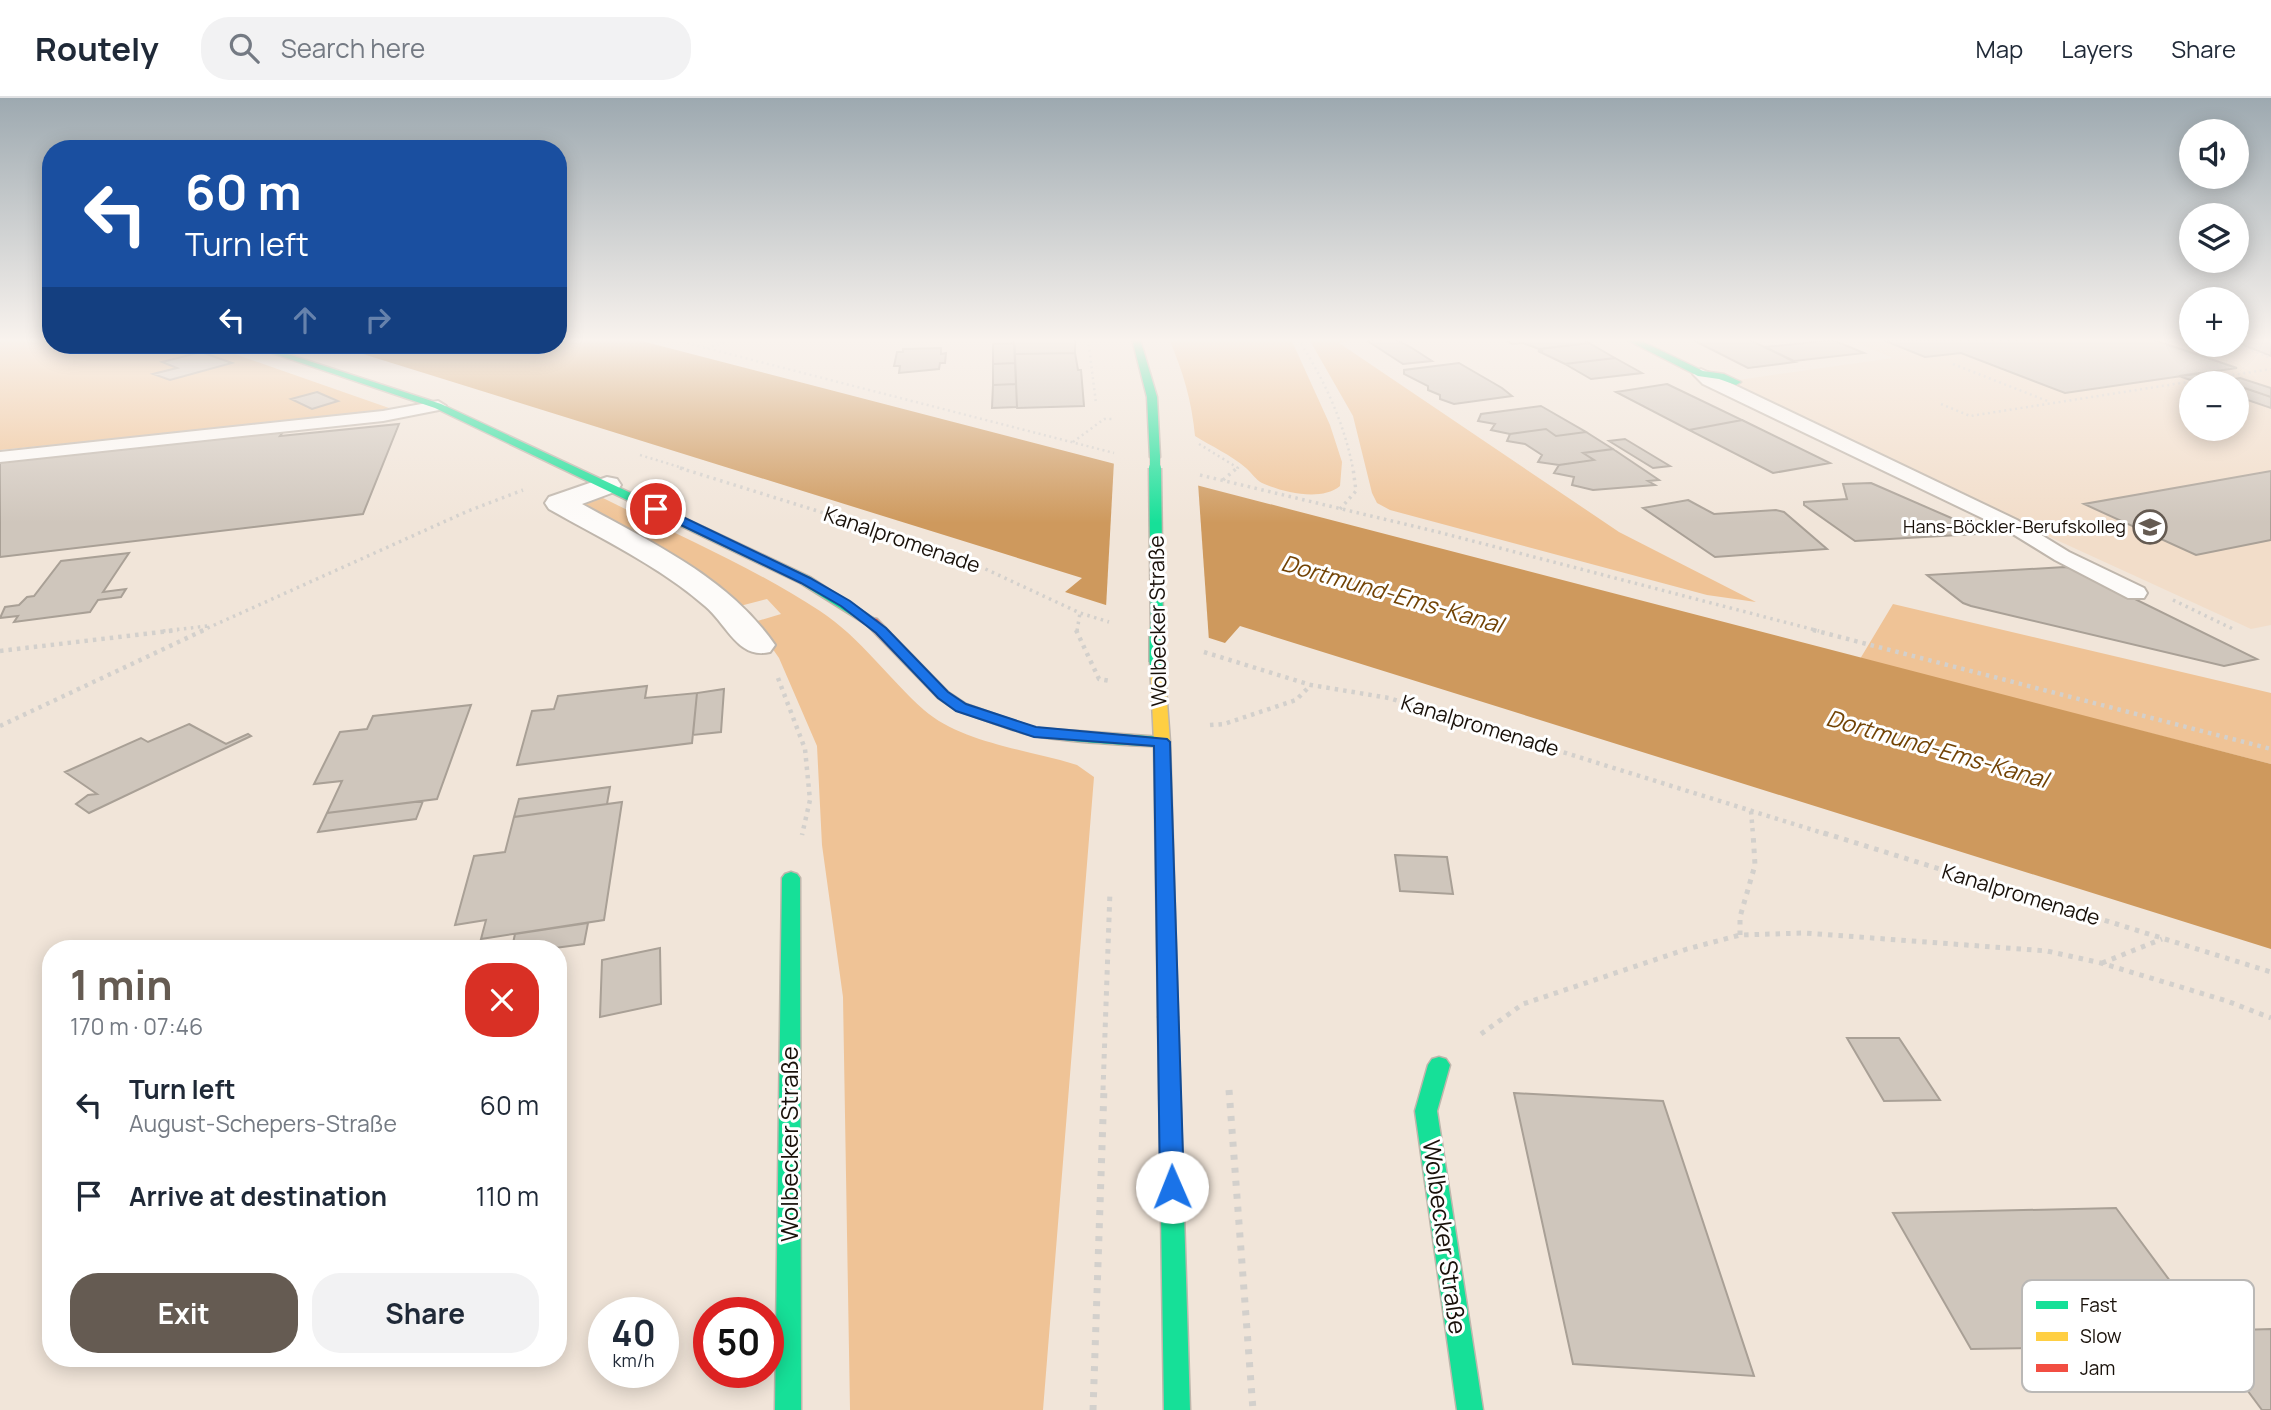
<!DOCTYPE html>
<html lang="en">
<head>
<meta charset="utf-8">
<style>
	:root { --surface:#fff; --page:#f2f2f3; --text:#1f2937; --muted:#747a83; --line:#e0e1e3; --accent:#655b52 }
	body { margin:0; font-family:Manrope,sans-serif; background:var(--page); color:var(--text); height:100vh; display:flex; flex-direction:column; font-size:26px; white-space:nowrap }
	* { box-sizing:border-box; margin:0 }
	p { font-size:23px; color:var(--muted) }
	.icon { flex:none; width:38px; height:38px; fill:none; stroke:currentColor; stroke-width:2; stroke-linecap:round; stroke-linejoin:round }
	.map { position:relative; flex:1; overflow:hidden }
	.sheet { position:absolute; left:42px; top:842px; width:525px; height:427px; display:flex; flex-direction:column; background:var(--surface); border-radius:28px; box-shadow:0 4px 18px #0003 }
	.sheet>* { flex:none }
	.top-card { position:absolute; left:42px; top:42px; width:525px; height:214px; border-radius:28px; box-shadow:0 4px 18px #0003; background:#1a4fa0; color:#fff; overflow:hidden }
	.controls { position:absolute; left:2179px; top:21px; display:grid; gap:14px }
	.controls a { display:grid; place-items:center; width:70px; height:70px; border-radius:50%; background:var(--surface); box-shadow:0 4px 18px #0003; font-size:35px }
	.speed { position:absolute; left:588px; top:1199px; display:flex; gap:14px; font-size:35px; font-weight:700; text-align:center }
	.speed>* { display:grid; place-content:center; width:91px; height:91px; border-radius:50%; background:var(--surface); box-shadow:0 4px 18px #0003; line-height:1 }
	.speed small { font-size:18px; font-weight:400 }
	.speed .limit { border:10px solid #d22; background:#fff; color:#111 }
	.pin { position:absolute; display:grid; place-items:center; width:60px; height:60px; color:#fff; margin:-30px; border:4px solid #fff; border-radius:50%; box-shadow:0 2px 7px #0007 }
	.me { position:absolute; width:77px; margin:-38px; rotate:359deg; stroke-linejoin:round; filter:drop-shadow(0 0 5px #0008) }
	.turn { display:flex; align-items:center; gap:24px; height:147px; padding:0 28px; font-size:32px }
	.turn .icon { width:91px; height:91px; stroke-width:2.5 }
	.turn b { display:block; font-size:49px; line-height:60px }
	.lanes { display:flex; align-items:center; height:66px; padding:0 28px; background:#0003; justify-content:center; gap:35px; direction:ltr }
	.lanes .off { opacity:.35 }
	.round { display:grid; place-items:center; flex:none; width:74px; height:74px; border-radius:28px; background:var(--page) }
	.summary { display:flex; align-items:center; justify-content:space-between; height:119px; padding:0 28px }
	h1 { font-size:42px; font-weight:700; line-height:52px; color:var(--accent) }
	.action { display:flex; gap:14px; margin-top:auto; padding:14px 28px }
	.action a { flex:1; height:80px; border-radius:28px; background:var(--accent); color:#fff; font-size:28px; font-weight:700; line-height:80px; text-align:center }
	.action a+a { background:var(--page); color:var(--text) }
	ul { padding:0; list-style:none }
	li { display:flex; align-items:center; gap:21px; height:91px; padding:0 28px }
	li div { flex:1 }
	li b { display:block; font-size:26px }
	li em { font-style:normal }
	header { display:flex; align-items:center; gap:42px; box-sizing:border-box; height:98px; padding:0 35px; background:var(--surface); border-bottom:2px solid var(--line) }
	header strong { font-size:33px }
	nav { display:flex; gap:38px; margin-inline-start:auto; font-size:24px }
	.search { width:490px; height:63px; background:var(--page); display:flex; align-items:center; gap:18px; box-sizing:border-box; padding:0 24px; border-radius:28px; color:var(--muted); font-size:26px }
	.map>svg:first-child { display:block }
	.built { fill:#f2ddc9; fill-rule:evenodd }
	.green { fill:#efc396 }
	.water { fill:#ce995d }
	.pier { fill:#f1e5d9 }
	.building { fill:#cfc6bc; stroke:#a9a096; stroke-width:2 }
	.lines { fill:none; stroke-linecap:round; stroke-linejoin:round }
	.lane-casing { stroke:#bfb6ac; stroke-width:4 }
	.street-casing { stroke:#bfb6ac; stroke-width:4 }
	.fast-casing { stroke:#bfb6ac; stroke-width:3 }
	.slow-casing { stroke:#bfb6ac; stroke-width:3 }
	.jam-casing { stroke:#bfb6ac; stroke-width:3 }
	.path-far4 { stroke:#d3d0cc; stroke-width:2.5; stroke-dasharray:2 3.5; stroke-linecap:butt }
	.path-far3 { stroke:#d3d0cc; stroke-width:3.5; stroke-dasharray:2.5 4.5; stroke-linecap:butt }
	.path-far2 { stroke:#d3d0cc; stroke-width:4.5; stroke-dasharray:3.5 5; stroke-linecap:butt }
	.path-far1 { stroke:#d3d0cc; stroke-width:5; stroke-dasharray:4.5 6; stroke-linecap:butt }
	.path { stroke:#d3d0cc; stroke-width:7; stroke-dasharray:5 8; stroke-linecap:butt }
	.lane { fill:#fdfbf9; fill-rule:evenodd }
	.street { fill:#fdfbf9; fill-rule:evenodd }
	.fast { fill:#16e098; fill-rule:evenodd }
	.slow { fill:#ffcf43; fill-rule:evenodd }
	.jam { fill:#f24e42; fill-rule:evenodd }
	.fast-bridge-far2-casing { stroke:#bfb6ac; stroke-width:11; stroke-linecap:butt }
	.fast-bridge-far1-casing { stroke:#bfb6ac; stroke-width:15; stroke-linecap:butt }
	.fast-bridge-casing { stroke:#bfb6ac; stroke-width:18; stroke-linecap:butt }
	.fast-bridge-far2 { stroke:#16e098; stroke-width:10 }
	.fast-bridge-far1 { stroke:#16e098; stroke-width:12 }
	.fast-bridge { stroke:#16e098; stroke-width:15 }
	.route { fill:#1a73e8; stroke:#114b97; stroke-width:2 }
	.labels { text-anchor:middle; stroke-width:6; stroke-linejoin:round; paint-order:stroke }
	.far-poi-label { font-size:18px; fill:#19110a; stroke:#fff; text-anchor:end }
	.street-label { font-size:21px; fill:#19110a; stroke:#fff }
	.water-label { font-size:23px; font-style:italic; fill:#724305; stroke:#fff }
	.near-street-label { font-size:24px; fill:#19110a; stroke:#fff }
	.key { fill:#fff; stroke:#bab8b6; stroke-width:2 }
	.key-label { font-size:19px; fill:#19110a }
</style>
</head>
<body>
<header>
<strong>Routely</strong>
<div class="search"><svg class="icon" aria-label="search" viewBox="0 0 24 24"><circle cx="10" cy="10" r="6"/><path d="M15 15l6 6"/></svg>Search here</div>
<nav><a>Map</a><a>Layers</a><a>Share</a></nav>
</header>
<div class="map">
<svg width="2271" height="1312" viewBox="0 0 2271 1312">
	<rect width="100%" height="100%" fill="#f1e5d9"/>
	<path class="built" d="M1848 241H2191V247H2236L2237 241H2271V527L2251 531 1747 300 1731 283 1893 260ZM2191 285H2236V331H2191Z"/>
	<path class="green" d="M0 241H51V247H209L389 310 369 316 0 352Z
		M1169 241H1291L1330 327 1342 364 1340 388C1320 404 1283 394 1262 385 1255 381 1252 375 1246 370 1231 357 1211 348 1195 338 1192 304 1183 273 1169 241Z
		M1309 241H1359L1339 245 1619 434 1756 504 1707 497 1390 412 1377 405 1372 395 1353 318Z
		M595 396C670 434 750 467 820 513 861 540 888 580 924 612 962 645 1029 652 1077 667L1094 679 1043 1312H850L843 899 822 747 817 648 779 560 754 524 781 516 767 501 740 508 733 500 581 407V400Z
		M1893 506 2271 595V666L1860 561Z"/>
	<path class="water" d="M558 241H634L2271 666V851L1240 528 1225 545 1065 494 1082 480 334 247H558Z"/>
	<path class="pier" d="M1114 363 1198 385 1209 543 1106 510Z"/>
	<path class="building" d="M1014 241H1075V255L1015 256Z
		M1395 241 1412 250 1432 263 1403 266 1366 242Z
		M1504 241H1582L1589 245 1539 251 1523 245 1512 246Z
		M1691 241H1748L1795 264 1748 270Z
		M2151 241 2237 270 2065 295 1961 255 1925 259 1883 242Z
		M2236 241H2271V258L2236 244Z
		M1833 242 1864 255 1794 263 1765 249Z
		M1014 245 1015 265 993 266V246Z
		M1589 245 1615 260 1565 266 1538 253H1543L1539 251Z
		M941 250V256L946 255 945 265H940L939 271 899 275 900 268H894L897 254H903V251Z
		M201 254 232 265 170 282 153 276 177 270 162 264Z
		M1075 255 1078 272H1081L1084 308 1017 310 1015 256Z
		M1615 260 1642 275 1591 281 1565 266Z
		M1015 265 1016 286 993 287V266Z
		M1459 265 1502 290 1512 298 1454 306 1440 301V297L1428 292V288L1404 276V272Z
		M2199 275H2200L2231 285H2199L2179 278Z
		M2240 280 2271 290V299L2223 283Z
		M1016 286 1017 309 992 310 993 287Z
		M1667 286 1742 322 1689 332 1616 294Z
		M2236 287 2271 299V310L2236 298Z
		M317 294 338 303 312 311 291 301Z
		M1541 308 1586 334 1556 338 1546 331 1510 336 1491 332 1495 326 1478 323 1481 316Z
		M1742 322 1830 365 1773 375 1689 332Z
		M399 326 363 416 0 459V364L283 334 280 338Z
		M1546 331 1556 338 1586 334 1613 351 1583 355 1594 362 1559 367 1538 364 1542 357 1525 346 1507 343 1510 336Z
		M1625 341 1670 368 1653 370 1609 343Z
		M1613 351 1659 382 1648 383 1655 387 1593 392 1572 387 1574 379 1554 375 1559 367 1594 362 1583 355Z
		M2271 373V442L2196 457 2084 406Z
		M1871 385 1972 429 1978 433 1976 436 1855 443 1804 407V404L1847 401 1843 386Z
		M1688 402 1714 416 1776 412 1784 414 1827 451 1715 459 1643 410Z
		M129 455 103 494 126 491 121 499 98 502 90 514 14 524 18 518 0 520 5 509 19 507 27 499 34 498 61 463Z
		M2065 469 2072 470 2257 561 2224 568 1971 508 1963 505 1927 477Z
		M647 588 645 600 697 595 692 645 517 667 532 613 554 611 558 598Z
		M724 591 721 634 693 637 697 595Z
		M471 607 437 701 327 715 342 683 314 686 340 634 367 631 373 618Z
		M189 626 226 646 248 636 251 638 89 715 76 706 88 697 97 696 65 674 141 640 148 644Z
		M610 689 607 706 514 719 519 701Z
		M423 703 416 721 318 734 327 715Z
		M622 704 604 822 481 841 486 822 455 827 474 758 505 754 514 719Z
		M1395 757 1447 759 1453 796 1400 793Z
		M588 825 584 846 555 850H512L515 836Z
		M660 850 661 906 600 919 602 862Z
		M1847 940H1899L1940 1002 1884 1003Z
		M1514 995 1663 1003 1754 1278 1573 1266Z
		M2116 1110 2216 1245 2129 1247 2132 1253 2097 1254 2093 1249 1971 1251 1893 1115Z
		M2271 1231V1312H2262L2213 1246 2216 1245 2208 1233Z"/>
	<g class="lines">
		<defs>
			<path id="lane" d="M1701 271 2017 422 2069 454 2144 490 2147 495 2144 500H2128L2055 462 2003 430 1703 286 1693 276Z
				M438 303 446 308 444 311 383 323 0 364V354L383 313Z"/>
			<path id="street" d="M607 379 617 381 621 387 617 393 582 406C652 445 728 479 775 547L770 554C738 562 727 526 705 508 659 468 602 441 549 411L545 405 549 399Z"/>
			<path id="fast" d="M1132 241H1140L1157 299 1160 359 1155 362 1150 359 1147 299Z
				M1625 241H1637L1703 273 1724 276 1741 284 1736 287 1719 281 1698 278Z
				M248 247H260L441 306 810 479 879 524 877 527H867L800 485 435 310Z
				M1018 624 1035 630 1162 639 1170 644 1162 649C1135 647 1026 644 1010 629L1013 626Z
				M791 774 797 776 800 780 801 1312H775L782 780 785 776Z
				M1168 911 1175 914 1178 919 1190 1312H1164L1158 919 1161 914Z
				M1439 959 1446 961 1450 967 1437 1013 1483 1312H1457L1415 1013 1428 967 1432 961Z"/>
			<path id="slow" d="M1157 560 1164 564 1170 644 1178 919 1175 924 1168 927 1161 924 1158 919 1154 644 1150 564Z"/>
			<path id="jam" d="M872 520 877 521 948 594 966 606 1023 626 1026 629 1023 632H1013L956 612 938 600 867 527 865 524 867 521Z"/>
		</defs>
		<use href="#lane" class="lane-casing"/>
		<use href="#street" class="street-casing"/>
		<use href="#fast" class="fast-casing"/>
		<use href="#slow" class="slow-casing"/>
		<use href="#jam" class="jam-casing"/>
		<path class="path-far4" d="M671 241 1114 355
			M1088 241 1096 305
			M1298 241C1324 281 1344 324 1353 371
			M2236 246 2271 260
			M707 250 734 241
			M1953 266 2050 304
			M1941 306 1970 318 2271 271
			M1073 344 1104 321H1112
			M1199 346 1238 370 1236 371
			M640 357 686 371"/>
		<path class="path-far3" d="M680 370 949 454 1080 515 1109 524
			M1200 377 1438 434 1819 533
			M1223 382 1237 370
			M1340 411 1356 393 1353 370
			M2173 502 2235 532
			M163 533 208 528
			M201 533 468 413 523 392
			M1077 533 1080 515"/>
		<path class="path-far2" d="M1076 532 1099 581 1110 583
			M1813 532 2271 651
			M0 553 178 532
			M1204 554 1311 587 1389 600 1829 737
			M778 580 805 651 810 702 802 737
			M1210 627 1224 626 1296 602 1311 587
			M0 628 204 532
			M1751 713 1753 737"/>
		<path class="path-far1" d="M1824 735 2271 874
			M1740 837V819L1755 767 1753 735
			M2102 865 2162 841
			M1481 936 1523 906 1687 851 1740 837 1805 835 2047 853 2101 865 2227 903 2271 920
			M1103 992 1110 793"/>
		<path class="path" d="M1229 992 1253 1312
			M1093 1312 1104 990"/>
		<use href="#lane" class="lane"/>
		<use href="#street" class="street"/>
		<use href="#fast" class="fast"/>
		<use href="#slow" class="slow"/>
		<use href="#jam" class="jam"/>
		<defs>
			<path id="fast-bridge-far2" d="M1155 359V371"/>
			<path id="fast-bridge-far1" d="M1155 370 1157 533"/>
			<path id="fast-bridge" d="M1157 532V564"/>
		</defs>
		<use href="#fast-bridge-far2" class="fast-bridge-far2-casing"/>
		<use href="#fast-bridge-far1" class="fast-bridge-far1-casing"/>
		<use href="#fast-bridge" class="fast-bridge-casing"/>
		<use href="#fast-bridge-far2" class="fast-bridge-far2"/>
		<use href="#fast-bridge-far1" class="fast-bridge-far1"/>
		<use href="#fast-bridge" class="fast-bridge"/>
	</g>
	<linearGradient id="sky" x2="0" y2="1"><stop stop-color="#9da9b0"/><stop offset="0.57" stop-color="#f9f3ee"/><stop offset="1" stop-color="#f9f3ee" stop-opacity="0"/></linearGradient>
	<rect width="2271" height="425" fill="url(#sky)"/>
	<path class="route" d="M652 408H660L810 480 850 503 886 530 948 594 966 606 1036 629 1167 641 1170 644 1184 1089 1180 1097 1172 1100 1164 1097 1160 1089 1154 648 1034 639 956 613 938 600 876 535 841 508 801 485 652 413Z"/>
	<defs>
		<symbol id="school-ring" viewBox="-11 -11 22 22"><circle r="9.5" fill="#fff" stroke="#655b52" stroke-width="1.5"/><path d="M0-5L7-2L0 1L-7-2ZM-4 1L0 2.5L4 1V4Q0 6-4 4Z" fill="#655b52"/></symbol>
	</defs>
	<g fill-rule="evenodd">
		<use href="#school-ring" x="2131" y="410" width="38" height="38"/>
	</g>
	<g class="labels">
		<g class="far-poi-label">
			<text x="2126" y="435">Hans-Böckler-Berufskolleg</text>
		</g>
		<g class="street-label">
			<text transform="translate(902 442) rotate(19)" y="7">Kanalpromenade</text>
			<text transform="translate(1158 523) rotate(-91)" y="7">Wolbecker Straße</text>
			<text transform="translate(1480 628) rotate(17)" y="7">Kanalpromenade</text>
			<text transform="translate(2021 797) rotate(17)" y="7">Kanalpromenade</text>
		</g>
		<g class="water-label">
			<text transform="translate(1392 496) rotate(16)" y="8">Dortmund-Ems-Kanal</text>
			<text transform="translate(1937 651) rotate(16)" y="8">Dortmund-Ems-Kanal</text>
		</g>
		<g class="near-street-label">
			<text transform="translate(790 1046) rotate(-90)" y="8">Wolbecker Straße</text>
			<text transform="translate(1444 1139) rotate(82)" y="8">Wolbecker Straße</text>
		</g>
	</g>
	<rect x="2022" y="1182" width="232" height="112" rx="10" class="key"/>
	<rect x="2036" y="1203" width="32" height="8" fill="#16e098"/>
	<rect x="2036" y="1234" width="32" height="9" fill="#ffcf43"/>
	<rect x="2036" y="1266" width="32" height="8" fill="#f24e42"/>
	<g class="key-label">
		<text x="2080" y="1214">Fast</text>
		<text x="2080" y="1245">Slow</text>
		<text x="2080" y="1277">Jam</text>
	</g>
</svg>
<div class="controls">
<a><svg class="icon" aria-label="sound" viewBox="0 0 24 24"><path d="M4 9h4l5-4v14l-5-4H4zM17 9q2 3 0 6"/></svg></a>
<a><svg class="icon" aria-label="layers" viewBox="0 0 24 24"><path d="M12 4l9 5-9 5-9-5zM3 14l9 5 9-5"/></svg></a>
<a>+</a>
<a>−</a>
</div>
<div class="speed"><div>40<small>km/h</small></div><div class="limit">50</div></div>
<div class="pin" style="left:656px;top:411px;background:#d93025"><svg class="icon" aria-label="arrive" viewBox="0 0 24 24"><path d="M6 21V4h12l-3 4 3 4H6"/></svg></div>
<svg class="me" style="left:1172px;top:1089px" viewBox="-20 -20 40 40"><circle r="19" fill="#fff"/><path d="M0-13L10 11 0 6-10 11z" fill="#1a73e8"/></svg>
<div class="top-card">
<div class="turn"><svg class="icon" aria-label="left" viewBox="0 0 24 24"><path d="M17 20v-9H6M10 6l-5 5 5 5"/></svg><div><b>60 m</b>Turn left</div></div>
<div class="lanes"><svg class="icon" aria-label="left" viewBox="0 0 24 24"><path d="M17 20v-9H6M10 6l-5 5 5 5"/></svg><svg class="icon off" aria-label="ahead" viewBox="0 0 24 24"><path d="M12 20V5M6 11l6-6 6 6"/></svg><svg class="icon off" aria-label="right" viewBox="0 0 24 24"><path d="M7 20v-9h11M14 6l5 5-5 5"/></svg></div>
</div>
<section class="sheet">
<div class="summary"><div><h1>1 min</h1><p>170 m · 07:46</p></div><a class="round" style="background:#d93025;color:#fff"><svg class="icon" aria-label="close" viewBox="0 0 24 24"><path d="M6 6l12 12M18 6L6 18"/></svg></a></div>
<ul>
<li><svg class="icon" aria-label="left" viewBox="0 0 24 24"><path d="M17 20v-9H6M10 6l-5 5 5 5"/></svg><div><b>Turn left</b><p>August-Schepers-Straße</p></div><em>60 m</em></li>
<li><svg class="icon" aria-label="arrive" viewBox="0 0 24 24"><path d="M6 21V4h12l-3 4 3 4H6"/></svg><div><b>Arrive at destination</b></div><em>110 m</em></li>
</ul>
<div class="action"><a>Exit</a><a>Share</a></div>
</section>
</div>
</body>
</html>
